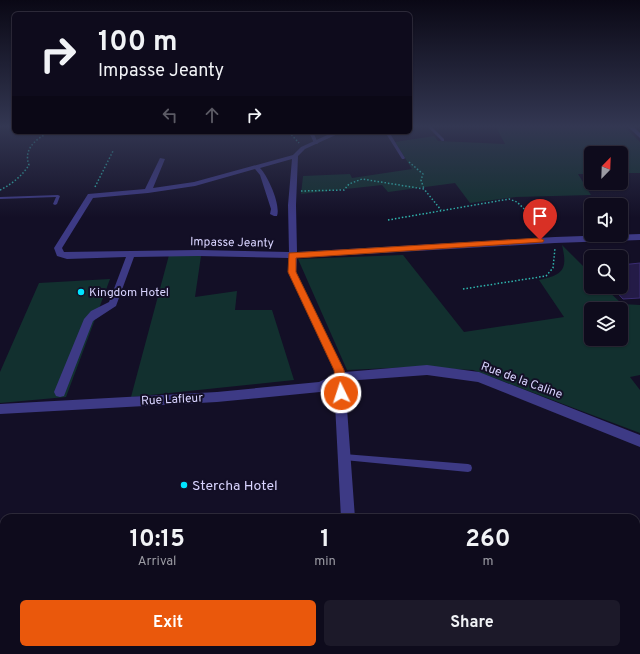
<!DOCTYPE html>
<html lang="en">
<head>
<meta charset="utf-8">
<style>
	:root { --surface:#0e0b1c; --page:#1c1929; --text:#f1f3f6; --muted:#9b9ba3; --line:#2e2b3b; --accent:#ea580c }
	body { margin:0; font-family:Overpass,sans-serif; background:var(--page); color:var(--text); height:100vh; display:flex; flex-direction:column; font-size:15px; white-space:nowrap }
	* { box-sizing:border-box; margin:0 }
	p { font-size:13px; color:var(--muted) }
	.icon { flex:none; width:22px; height:22px; fill:none; stroke:currentColor; stroke-width:2; stroke-linecap:round; stroke-linejoin:round }
	.map { position:relative; flex:1; overflow:hidden }
	.side { position:absolute; left:0px; top:514px; width:640px; height:140px; display:flex; flex-direction:column; background:var(--surface); border-radius:12px 12px 0 0; box-shadow:0 1px 3px #0004,0 0 0 1px var(--line) }
	.side>* { flex:none }
	.top-card { position:absolute; left:12px; top:12px; width:400px; height:122px; border-radius:6px; box-shadow:0 1px 3px #0004,0 0 0 1px var(--line); background:#0e0b1c; color:var(--text); overflow:hidden }
	.needle { width:26px; rotate:23deg }
	.buttons { position:absolute; left:584px; top:146px; display:grid; gap:8px }
	.buttons a { display:grid; place-items:center; width:44px; height:44px; border-radius:6px; background:var(--surface); box-shadow:0 1px 3px #0004,0 0 0 1px var(--line); font-size:20px }
	.pin { position:absolute; display:grid; place-items:center; width:34px; height:34px; color:#fff; margin:-41px -17px; border-radius:50% 50% 50% 0; rotate:-45deg; box-shadow:0 0 4px #0007 }
	.pin .icon { rotate:45deg }
	.me { position:absolute; width:44px; margin:-22px; rotate:356deg; stroke-linejoin:round; filter:drop-shadow(0 0 3px #0008) }
	.turn { display:flex; align-items:center; gap:14px; height:84px; padding:0 20px; font-size:18px }
	.turn .icon { width:52px; height:52px; stroke-width:2.5 }
	.turn b { display:block; font-size:28px; line-height:34px }
	.lanes { display:flex; align-items:center; height:38px; padding:0 20px; background:#0003; justify-content:center; gap:20px; direction:ltr }
	.lanes .off { opacity:.35 }
	.eta { display:flex; justify-content:space-evenly; align-items:center; height:68px; text-align:center }
	.eta b { font-size:24px; font-weight:700; line-height:28px }
	.cta { display:flex; gap:8px; margin-top:auto; padding:8px 20px }
	.cta a { flex:1; height:46px; border-radius:6px; background:var(--accent); color:#fff; font-size:16px; font-weight:700; line-height:46px; text-align:center }
	.cta a+a { background:var(--page); color:var(--text) }
	.map>svg:first-child { display:block }
	.green { fill:#12302f; fill-rule:evenodd }
	.building { fill:#241b47; stroke:#3b2d73 }
	.lines { fill:none; stroke-linecap:round; stroke-linejoin:round }
	.path { stroke:#2fb8b0; stroke-width:1.5; stroke-dasharray:1.5 2; stroke-linecap:butt }
	.service { fill:#3d3a85; fill-rule:evenodd }
	.minor { fill:#3d3a85; fill-rule:evenodd }
	.route { fill:#ea580c; stroke:#983908 }
	.poi-dot { fill:#00e5ff; stroke:#130f26; stroke-width:1.5 }
	.labels { text-anchor:middle; stroke-width:4; stroke-linejoin:round; paint-order:stroke }
	.street-label { font-size:12px; fill:#d9d4ff; stroke:#130f26 }
	.poi-label { font-size:12px; fill:#d9d4ff; stroke:#130f26; text-anchor:start }
	.near-poi-label { font-size:14px; fill:#d9d4ff; stroke:#130f26; text-anchor:start }
</style>
</head>
<body>
<div class="map">
<svg width="640" height="654" viewBox="0 0 640 654">
	<rect width="100%" height="100%" fill="#130f26"/>
	<path class="green" d="M496 127H625L640 142V173H621V153H591V174H578L591 195 516 197 470 203 455 183 388 192 382 185 301 194 303 176 350 174 352 178 412 169 395 142 434 136 438 141 505 144Z
		M562 245 591 274V287H604L622 304 640 305V375L630 377 640 390V433L473 370 413 367 347 370 298 259 403 255 464 332 564 317 539 280C563 275 568 270 562 245ZM591 309H621V339H591Z
		M169 255 201 256 195 297 237 291 235 310H272L294 380 131 397Z
		M110 279 66 397 0 403V372L39 283Z"/>
	<path class="building" d="M640 263V298L623 299 612 287H621V265Z"/>
	<g class="lines">
		<path class="path" d="M209 132 226 134 271 133
			M289 132 299 143
			M409 162 423 174 421 180 424 189
			M95 187 113 151
			M0 190C12 184 22 176 29 165 23 149 36 139 49 132
			M301 191 344 190 349 184 362 179 424 189 441 210
			M388 220 509 199 517 202 547 231
			M463 289 546 276 553 268 555 248"/>
		<path class="service" d="M428 127H432L444 139V141H442Z
			M309 132H313L318 143 317 144 314 143Z
			M385 132H389L405 158 404 159H402Z
			M58 195 60 196 57 204 55 205 53 204 56 197 0 199V197Z
			M344 454 468 464 471 465 472 468 471 471 468 472 344 460 342 459 341 457 342 455Z
			M636 573H640V581H636Z"/>
		<path class="minor" d="M628 127H634L640 133V138Z
			M334 132H342L305 149 298 156 296 205 297 252 555 237 640 234V240L555 243 297 258 296 272 345 372 427 365 479 372 640 435V447L478 382 427 375 345 381 355 518H341L334 385 320 392 217 402 0 414V404L217 392 319 382 334 375V370L288 272 289 258 198 256 134 257 116 306 93 321 64 396 60 397 56 396 54 392 84 319 91 311 109 302 126 257 67 259 57 256 54 248 88 194 145 189 160 158 165 159 153 188 194 182 293 155 301 147ZM292 159 288 205 289 252 198 250 64 252 62 248 93 198 148 193 195 186 255 169 260 175 271 209 270 214 274 216H277C281 205 268 176 260 168Z
			M0 589H4V605H0Z
			M353 650H369L370 654H354Z"/>
	</g>
	<linearGradient id="sky" x2="0" y2="1"><stop stop-color="#0a0815"/><stop offset="0.58" stop-color="#333752"/><stop offset="1" stop-color="#333752" stop-opacity="0"/></linearGradient>
	<rect width="640" height="218" fill="url(#sky)"/>
	<path class="route" d="M540 238 544 240 543 242 296 258V272L344 370 347 393 345 397 341 398 338 397 334 370 288 272 289 253Z"/>
	<g class="poi-dot">
		<circle cx="81" cy="292" r="4"/>
		<circle cx="184" cy="485" r="4"/>
	</g>
	<g class="labels">
		<g class="street-label">
			<text transform="translate(232 242) rotate(1)" y="4">Impasse Jeanty</text>
			<text transform="translate(522 380) rotate(20)" y="4">Rue de la Caline</text>
			<text transform="translate(172 399) rotate(-3)" y="4">Rue Lafleur</text>
		</g>
		<g class="poi-label">
			<text x="89" y="296">Kingdom Hotel</text>
		</g>
		<g class="near-poi-label">
			<text x="192" y="490">Stercha Hotel</text>
		</g>
	</g>
</svg>
<div class="buttons">
<a><svg class="needle" viewBox="-14 -14 28 28"><path d="M0-13l5 13h-10z" fill="#e53935"/><path d="M0 13l5-13h-10z" fill="#9b9ba3"/></svg></a>
<a><svg class="icon" aria-label="sound" viewBox="0 0 24 24"><path d="M4 9h4l5-4v14l-5-4H4zM17 9q2 3 0 6"/></svg></a>
<a><svg class="icon" aria-label="search" viewBox="0 0 24 24"><circle cx="10" cy="10" r="6"/><path d="M15 15l6 6"/></svg></a>
<a><svg class="icon" aria-label="layers" viewBox="0 0 24 24"><path d="M12 4l9 5-9 5-9-5zM3 14l9 5 9-5"/></svg></a>
</div>
<div class="pin" style="left:540px;top:240px;background:#d93025"><svg class="icon" aria-label="arrive" viewBox="0 0 24 24"><path d="M6 21V4h12l-3 4 3 4H6"/></svg></div>
<svg class="me" style="left:341px;top:393px" viewBox="-20 -20 40 40"><circle r="17" fill="#ea580c" stroke="#fff" stroke-width="3"/><path d="M0-11L8 9 0 5-8 9z" fill="#fff"/></svg>
<div class="top-card">
<div class="turn"><svg class="icon" aria-label="right" viewBox="0 0 24 24"><path d="M7 20v-9h11M14 6l5 5-5 5"/></svg><div><b>100 m</b>Impasse Jeanty</div></div>
<div class="lanes"><svg class="icon off" aria-label="left" viewBox="0 0 24 24"><path d="M17 20v-9H6M10 6l-5 5 5 5"/></svg><svg class="icon off" aria-label="ahead" viewBox="0 0 24 24"><path d="M12 20V5M6 11l6-6 6 6"/></svg><svg class="icon" aria-label="right" viewBox="0 0 24 24"><path d="M7 20v-9h11M14 6l5 5-5 5"/></svg></div>
</div>
<section class="side">
<div class="eta">
<div><b>10:15</b><p>Arrival</p></div>
<div><b>1</b><p>min</p></div>
<div><b>260</b><p>m</p></div>
</div>
<div class="cta"><a>Exit</a><a>Share</a></div>
</section>
</div>
</body>
</html>
